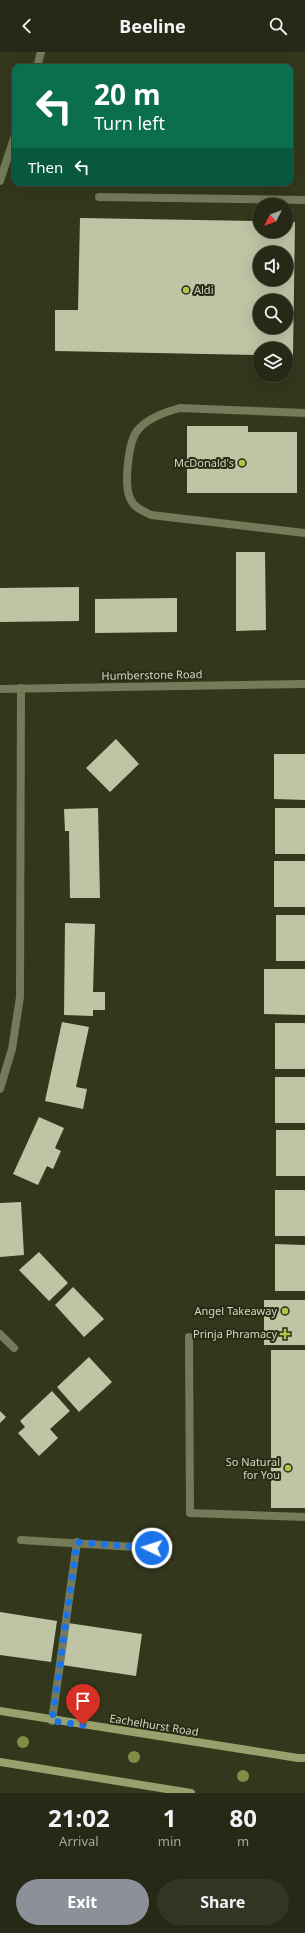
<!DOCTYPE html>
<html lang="en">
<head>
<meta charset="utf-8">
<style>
	:root { --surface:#262915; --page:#323522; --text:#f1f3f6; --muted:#a4a6a0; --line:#424534; --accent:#8c9099 }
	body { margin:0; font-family:"Noto Sans",sans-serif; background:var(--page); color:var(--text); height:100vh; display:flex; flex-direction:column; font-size:15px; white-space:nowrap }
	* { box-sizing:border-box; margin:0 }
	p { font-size:13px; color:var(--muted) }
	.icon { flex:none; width:22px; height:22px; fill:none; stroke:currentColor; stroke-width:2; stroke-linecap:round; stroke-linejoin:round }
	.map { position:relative; height:1741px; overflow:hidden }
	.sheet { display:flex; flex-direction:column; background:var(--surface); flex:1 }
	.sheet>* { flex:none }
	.guide { position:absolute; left:12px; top:12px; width:281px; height:122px; border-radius:8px; box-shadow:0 4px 16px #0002,0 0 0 1px var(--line); background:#0b6e4f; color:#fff; overflow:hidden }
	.needle { width:26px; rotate:228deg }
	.controls { position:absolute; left:253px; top:146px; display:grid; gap:8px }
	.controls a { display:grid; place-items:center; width:40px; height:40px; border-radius:50%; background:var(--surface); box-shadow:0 4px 16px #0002,0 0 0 1px var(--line); font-size:20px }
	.pin { position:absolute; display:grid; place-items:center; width:34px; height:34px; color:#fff; margin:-41px -17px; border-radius:50% 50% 50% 0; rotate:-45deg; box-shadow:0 0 4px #0007 }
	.pin .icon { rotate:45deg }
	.me { position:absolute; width:44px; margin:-22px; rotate:274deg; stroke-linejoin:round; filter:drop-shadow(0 0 3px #0008) }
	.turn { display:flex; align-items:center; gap:14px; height:84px; padding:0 16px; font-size:18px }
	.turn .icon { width:52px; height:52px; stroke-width:2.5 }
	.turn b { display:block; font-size:28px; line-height:34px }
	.then { display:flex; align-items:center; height:38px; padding:0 16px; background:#0003; gap:8px; font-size:15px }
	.eta { display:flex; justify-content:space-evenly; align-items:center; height:68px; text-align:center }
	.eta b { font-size:24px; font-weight:700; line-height:28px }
	.cta { display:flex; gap:8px; margin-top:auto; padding:8px 16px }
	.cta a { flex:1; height:46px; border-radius:24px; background:var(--accent); color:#fff; font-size:16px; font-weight:700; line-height:46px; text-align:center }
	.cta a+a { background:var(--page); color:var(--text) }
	header { display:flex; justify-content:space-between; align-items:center; height:52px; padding:0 16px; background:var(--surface); font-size:18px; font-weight:700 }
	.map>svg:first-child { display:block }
	.building { fill:#bec4a4; fill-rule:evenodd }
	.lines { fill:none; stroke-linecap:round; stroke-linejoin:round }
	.lane { stroke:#747a5a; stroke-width:8 }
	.street { stroke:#747a5a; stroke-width:8 }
	.secondary { stroke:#98a06d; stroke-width:8 }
	.tree { fill:#838c44 }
	.route { stroke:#1a73e8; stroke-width:7; stroke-dasharray:0 12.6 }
	.poi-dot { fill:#b4c24a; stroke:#2a2d13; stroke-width:1.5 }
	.labels { text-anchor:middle; stroke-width:4; stroke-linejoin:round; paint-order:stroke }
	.poi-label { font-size:11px; fill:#d2d5c5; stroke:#2a2d13; text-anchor:end }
	.street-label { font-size:11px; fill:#d2d5c5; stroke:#2a2d13 }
</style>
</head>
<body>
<header><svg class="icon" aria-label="back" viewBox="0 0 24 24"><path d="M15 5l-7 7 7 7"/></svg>Beeline<svg class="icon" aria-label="search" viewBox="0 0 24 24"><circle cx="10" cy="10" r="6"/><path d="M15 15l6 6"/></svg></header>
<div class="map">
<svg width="305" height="1741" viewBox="0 0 305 1741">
	<rect width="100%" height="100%" fill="#33371c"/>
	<path class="building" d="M80 166 260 169V179H286V170H295L293 304 286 303V297H260V303L55 299V258H78ZM260 201H286V227H260ZM260 249H286V275H260Z
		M187 374H248V380H297V441H187Z
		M236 500H265L266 578 236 579Z
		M79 535V569L0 570V536Z
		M177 546V580L95 581V547Z
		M116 687 139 712 110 740 86 716Z
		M274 702H305V748L274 747Z
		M98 756 100 846H70L69 779H65L64 757Z
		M275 756H305V802H275Z
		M274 809H305V855H274Z
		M276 863H305V909H276Z
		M65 871 95 872 93 940H105V958H93V964L64 963Z
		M264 917H305V963L264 962Z
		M62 970 89 975 76 1035 87 1037 83 1057 45 1049Z
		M275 971H305V1017H275Z
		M275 1025H305V1071H275Z
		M39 1065 64 1076 55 1096 61 1099 53 1117 47 1114 38 1133 13 1122Z
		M276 1078H305V1124H276Z
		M275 1138H305V1184H275Z
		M21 1150 24 1203 0 1205V1151Z
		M275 1192 305 1193V1239H275Z
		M39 1200 68 1231 49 1249 19 1218Z
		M73 1235 104 1267 84 1285 55 1253Z
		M264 1248H305V1293H264Z
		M271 1298H305V1456H271Z
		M89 1305 112 1330 79 1360 57 1335Z
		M52 1339 70 1359 50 1377 58 1386 39 1404 18 1381 25 1375 20 1369Z
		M0 1359 6 1365 0 1371Z
		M0 1560 57 1569 51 1610 0 1603Z
		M68 1571 142 1582 136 1624 62 1613Z"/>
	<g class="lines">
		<path class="lane" d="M37 15 41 0
			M0 129 15 83
			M99 145 305 148
			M305 361 180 356C165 360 146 367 137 379 128 391 124 433 130 446 133 455 143 459 151 463L305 481
			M189 1285 190 1461 305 1465
			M21 1488 152 1496
			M52 1669 77 1490"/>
		<path class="street" d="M0 637 305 632
			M0 1037 12 997 20 945 21 636
			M0 1282 14 1296"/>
		<path class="secondary" d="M0 1659 298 1706H305
			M0 1710 191 1741"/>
	</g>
	<g class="tree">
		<circle cx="23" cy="1690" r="6"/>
		<circle cx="134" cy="1705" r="6"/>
		<circle cx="243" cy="1724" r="6"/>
	</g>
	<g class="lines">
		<path class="route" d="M83 1673 52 1669 77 1490 152 1496"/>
	</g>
	<g class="poi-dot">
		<circle cx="186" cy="238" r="4"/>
		<circle cx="242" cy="411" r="4"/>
		<circle cx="285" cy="1259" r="4"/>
		<path d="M283 1276h4v4h4v4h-4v4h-4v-4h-4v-4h4z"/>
		<circle cx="288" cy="1416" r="4"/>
	</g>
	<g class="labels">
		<g class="poi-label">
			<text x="194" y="242" text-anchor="start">Aldi</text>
			<text x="234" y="415">McDonald's</text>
			<text x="277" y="1263">Angel Takeaway</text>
			<text x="277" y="1286">Prinja Phramacy</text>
			<text x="280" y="1414">So Natural<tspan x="280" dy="13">for You</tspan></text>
		</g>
		<g class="street-label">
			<text transform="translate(152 623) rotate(-1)" y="4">Humberstone Road</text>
			<text transform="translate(154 1673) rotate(9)" y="4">Eachelhurst Road</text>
		</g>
	</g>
</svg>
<div class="controls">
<a><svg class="needle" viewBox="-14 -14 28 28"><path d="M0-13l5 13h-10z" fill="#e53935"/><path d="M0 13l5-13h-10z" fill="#a4a6a0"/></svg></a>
<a><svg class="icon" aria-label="sound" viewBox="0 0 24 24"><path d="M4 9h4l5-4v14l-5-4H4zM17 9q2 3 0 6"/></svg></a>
<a><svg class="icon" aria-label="search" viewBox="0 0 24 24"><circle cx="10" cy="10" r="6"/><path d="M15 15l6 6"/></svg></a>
<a><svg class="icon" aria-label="layers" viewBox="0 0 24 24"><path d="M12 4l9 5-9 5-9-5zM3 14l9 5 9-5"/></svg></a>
</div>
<div class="pin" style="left:83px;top:1673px;background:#d93025"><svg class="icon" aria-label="arrive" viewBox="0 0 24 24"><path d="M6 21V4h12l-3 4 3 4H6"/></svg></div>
<svg class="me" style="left:152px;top:1496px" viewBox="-20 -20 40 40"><circle r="17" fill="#1a73e8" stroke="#fff" stroke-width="3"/><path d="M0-11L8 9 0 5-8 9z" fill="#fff"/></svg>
<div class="guide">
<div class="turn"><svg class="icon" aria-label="left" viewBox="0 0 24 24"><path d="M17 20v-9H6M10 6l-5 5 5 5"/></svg><div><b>20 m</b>Turn left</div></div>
<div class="then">Then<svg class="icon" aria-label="left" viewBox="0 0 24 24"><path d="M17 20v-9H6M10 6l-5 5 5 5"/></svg></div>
</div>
</div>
<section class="sheet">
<div class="eta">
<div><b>21:02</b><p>Arrival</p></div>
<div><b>1</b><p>min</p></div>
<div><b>80</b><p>m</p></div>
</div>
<div class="cta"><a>Exit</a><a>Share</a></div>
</section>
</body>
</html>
